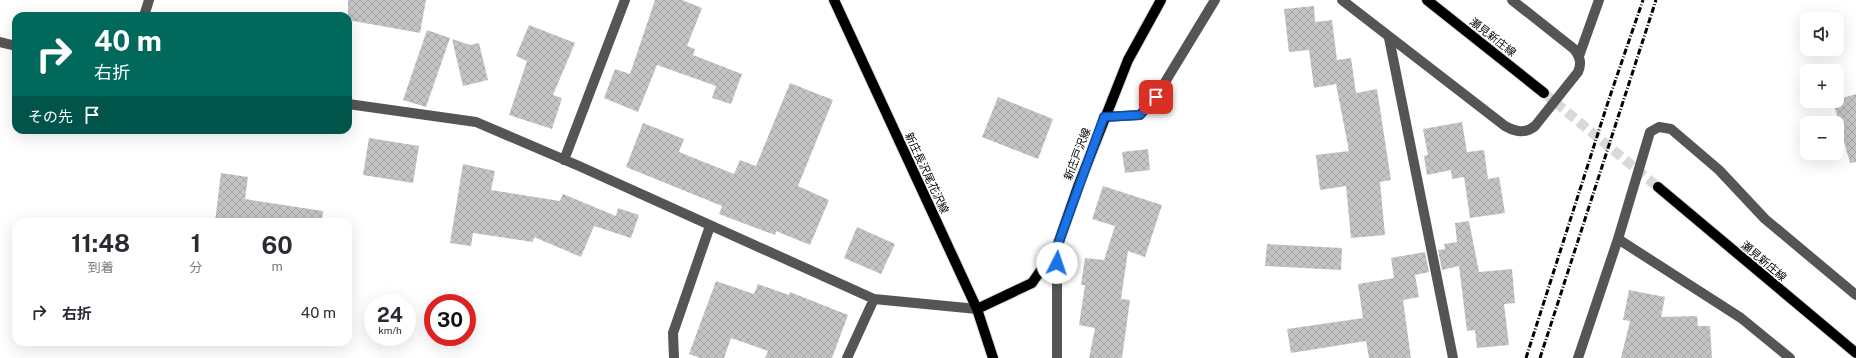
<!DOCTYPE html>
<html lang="ja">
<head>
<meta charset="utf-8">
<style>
	:root { --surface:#fff; --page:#f7f7f7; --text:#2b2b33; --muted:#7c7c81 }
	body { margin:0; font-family:"Public Sans","Noto Sans JP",sans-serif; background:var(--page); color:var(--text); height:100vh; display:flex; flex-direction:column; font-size:15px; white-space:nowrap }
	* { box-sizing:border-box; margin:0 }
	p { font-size:13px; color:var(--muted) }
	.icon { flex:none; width:22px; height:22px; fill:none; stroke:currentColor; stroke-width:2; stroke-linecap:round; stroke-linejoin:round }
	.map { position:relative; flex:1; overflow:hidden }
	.drawer { position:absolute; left:12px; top:218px; width:340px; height:128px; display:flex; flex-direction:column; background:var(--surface); border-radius:12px; box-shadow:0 4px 16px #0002 }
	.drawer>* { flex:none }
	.top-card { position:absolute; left:12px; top:12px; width:340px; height:122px; border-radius:12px; box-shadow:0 4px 16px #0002; background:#00695c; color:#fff; overflow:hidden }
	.fabs { position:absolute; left:1800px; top:12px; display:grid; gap:8px }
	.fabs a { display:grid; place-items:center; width:44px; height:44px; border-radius:8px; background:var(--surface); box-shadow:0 4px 16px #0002; font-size:20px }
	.speed { position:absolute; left:364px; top:294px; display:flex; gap:8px; font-size:20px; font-weight:700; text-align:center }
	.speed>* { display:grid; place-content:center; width:52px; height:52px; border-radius:50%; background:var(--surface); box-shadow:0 4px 16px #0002; line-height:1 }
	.speed small { font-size:10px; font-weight:400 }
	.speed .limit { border:6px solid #d22; background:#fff; color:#111 }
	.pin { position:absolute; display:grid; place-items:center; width:34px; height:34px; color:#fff; margin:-17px; border-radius:8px; box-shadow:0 2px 6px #0006 }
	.me { position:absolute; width:44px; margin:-22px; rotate:4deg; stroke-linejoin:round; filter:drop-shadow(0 0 3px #0008) }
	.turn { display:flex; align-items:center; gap:14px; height:84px; padding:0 16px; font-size:18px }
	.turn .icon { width:52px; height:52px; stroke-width:2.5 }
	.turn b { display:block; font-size:28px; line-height:34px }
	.then { display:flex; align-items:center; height:38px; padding:0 16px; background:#0003; gap:8px; font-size:15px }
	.eta { display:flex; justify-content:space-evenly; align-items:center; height:68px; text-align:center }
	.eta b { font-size:24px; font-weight:700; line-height:28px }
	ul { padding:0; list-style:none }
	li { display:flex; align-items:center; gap:12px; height:52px; padding:0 16px }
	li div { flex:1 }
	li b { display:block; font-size:15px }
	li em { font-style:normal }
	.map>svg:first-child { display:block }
	.building { fill:url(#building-cross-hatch) }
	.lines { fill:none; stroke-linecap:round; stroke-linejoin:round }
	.major-tunnel { stroke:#d9d9d9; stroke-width:10; stroke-dasharray:10 5; stroke-linecap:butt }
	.major-casing { stroke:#dbdbdb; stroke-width:12 }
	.minor { stroke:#555; stroke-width:10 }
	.major { stroke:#000; stroke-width:10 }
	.rail { stroke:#000; stroke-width:3; stroke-dasharray:6 2 1 2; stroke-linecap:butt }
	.route-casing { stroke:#114b97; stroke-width:10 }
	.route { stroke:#1a73e8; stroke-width:7 }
	.labels { text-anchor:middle; stroke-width:3; stroke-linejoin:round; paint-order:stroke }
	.street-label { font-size:11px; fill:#000; stroke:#fff }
</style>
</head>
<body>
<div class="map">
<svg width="1856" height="358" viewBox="0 0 1856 358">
	<defs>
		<pattern id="building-cross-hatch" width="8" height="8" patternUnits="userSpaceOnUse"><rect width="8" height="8" fill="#c4c4c4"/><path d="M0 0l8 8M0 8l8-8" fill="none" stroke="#a7a7a7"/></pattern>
	</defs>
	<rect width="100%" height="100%" fill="#fff"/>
	<path class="building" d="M348 0H426L420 33 348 20Z
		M655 0H682L702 8 687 46 695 49 693 55 742 74 731 104 712 98 716 86 657 65 638 112 604 98 615 69 630 74Z
		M1314 6 1315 22 1332 20 1337 60 1351 58 1356 93 1377 89 1391 180 1380 182 1385 235 1351 238 1346 186 1320 190 1316 155 1349 151 1336 84 1314 88 1309 50 1289 52 1284 9Z
		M529 25 575 43 553 95 562 98 552 129 509 115 527 61 516 56Z
		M427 30 450 38 426 107 403 100Z
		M452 39 470 45 479 43 488 80 463 86Z
		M790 83 833 100 798 186 829 200 810 245 776 231 775 235 719 214 722 206 626 167 643 123 684 139 679 152 734 174 740 160 756 166Z
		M1856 94V162L1850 163 1833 101Z
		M998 97 1053 119 1038 159 982 137Z
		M1462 122 1467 152 1484 150 1488 179 1499 177 1505 213 1470 218 1464 177 1452 179 1451 170 1427 175 1424 156 1428 155 1423 129Z
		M369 138 419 146 413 183 363 175Z
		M1148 149 1150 170 1125 173 1122 152Z
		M463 164 495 171 491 190 560 201 563 194 616 216 618 208 639 215 631 238 594 226 581 257 534 237 533 242 473 233 471 246 450 243Z
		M221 173 248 177 245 199 323 211 322 222H215Z
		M1103 186 1162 205 1145 257 1128 251 1121 299 1130 300 1122 358H1089L1095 328 1079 325 1085 285H1081L1085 258 1104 260 1115 226 1092 219Z
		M1469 221 1479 272 1512 269 1515 303 1504 304 1509 345 1477 348 1475 330 1467 331 1459 266 1442 270 1438 250 1445 249 1444 244 1457 242 1455 223Z
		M857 227 895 244 881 274 844 258Z
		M1267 244 1342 248 1341 270 1265 266Z
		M1425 252 1429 272 1415 275 1419 297 1403 300 1411 358H1369L1366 341 1291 353 1287 329 1363 318 1358 284 1394 278 1391 258Z
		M716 281 754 294 758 284 789 295 790 292 848 315 832 358H765L768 351 731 338 724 358H700L689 354Z
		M1629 290 1665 297 1661 317 1697 316 1698 326H1710L1712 358H1621L1630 321 1623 320Z"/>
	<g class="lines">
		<path class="major-tunnel" d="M1544 93 1658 187"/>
		<defs>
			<path id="major" d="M834 0 977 309 993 358
				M1427 0 1544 93
				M1658 187 1856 353
				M977 309 1032 283 1057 247 1079 184 1128 60 1161 0"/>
		</defs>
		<use href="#major" class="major-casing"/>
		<path class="minor" d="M1342 0 1505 126C1516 132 1525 134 1535 126L1578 72C1582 63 1580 57 1574 49L1512 0
			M144 16 149 0
			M1389 38 1453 358
			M0 42 16 46
			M1579 56 1599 0
			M348 104 476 122 579 166 874 299 977 309
			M1104 117 1140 115 1156 97 1215 0
			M564 160 625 0
			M1618 239 1741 318 1790 358
			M1057 247V358
			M674 358 673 333 710 226
			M847 358 874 299
			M1578 358 1618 239 1650 132 1659 127 1671 129 1719 170 1765 219 1856 295"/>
		<use href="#major" class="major"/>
		<path class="rail" d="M1526 358 1609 99 1643 0
			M1540 358 1656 0"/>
	</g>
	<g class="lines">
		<defs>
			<path id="route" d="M1057 263V247L1104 117 1140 115 1156 97"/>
		</defs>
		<use href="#route" class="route-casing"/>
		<use href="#route" class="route"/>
	</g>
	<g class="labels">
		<g class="street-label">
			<text transform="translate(1493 37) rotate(38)" y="4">瀬見新庄線</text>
			<text transform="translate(1077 154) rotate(-69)" y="4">新庄戸沢線</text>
			<text transform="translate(927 173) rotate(65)" y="4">新庄長沢尾花沢線</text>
			<text transform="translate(1764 261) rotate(40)" y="4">瀬見新庄線</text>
		</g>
	</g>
</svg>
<div class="fabs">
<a><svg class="icon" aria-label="sound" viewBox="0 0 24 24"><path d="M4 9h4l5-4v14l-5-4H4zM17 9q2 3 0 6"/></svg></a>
<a>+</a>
<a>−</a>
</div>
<div class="speed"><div>24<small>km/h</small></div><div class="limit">30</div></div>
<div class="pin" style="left:1156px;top:97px;background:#d93025"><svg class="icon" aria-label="arrive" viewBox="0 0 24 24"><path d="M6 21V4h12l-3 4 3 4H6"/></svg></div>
<svg class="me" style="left:1057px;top:263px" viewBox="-20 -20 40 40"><circle r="19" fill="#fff"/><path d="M0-13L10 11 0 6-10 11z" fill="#1a73e8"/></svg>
<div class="top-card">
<div class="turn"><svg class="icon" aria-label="right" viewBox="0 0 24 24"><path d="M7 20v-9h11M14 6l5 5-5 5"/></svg><div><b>40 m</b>右折</div></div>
<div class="then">その先<svg class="icon" aria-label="arrive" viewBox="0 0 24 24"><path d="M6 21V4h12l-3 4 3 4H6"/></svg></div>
</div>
<section class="drawer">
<div class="eta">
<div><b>11:48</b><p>到着</p></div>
<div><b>1</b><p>分</p></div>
<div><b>60</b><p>m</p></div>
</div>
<ul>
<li><svg class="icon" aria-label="right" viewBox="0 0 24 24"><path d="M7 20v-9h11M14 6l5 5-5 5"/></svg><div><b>右折</b></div><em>40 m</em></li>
</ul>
</section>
</div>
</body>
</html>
